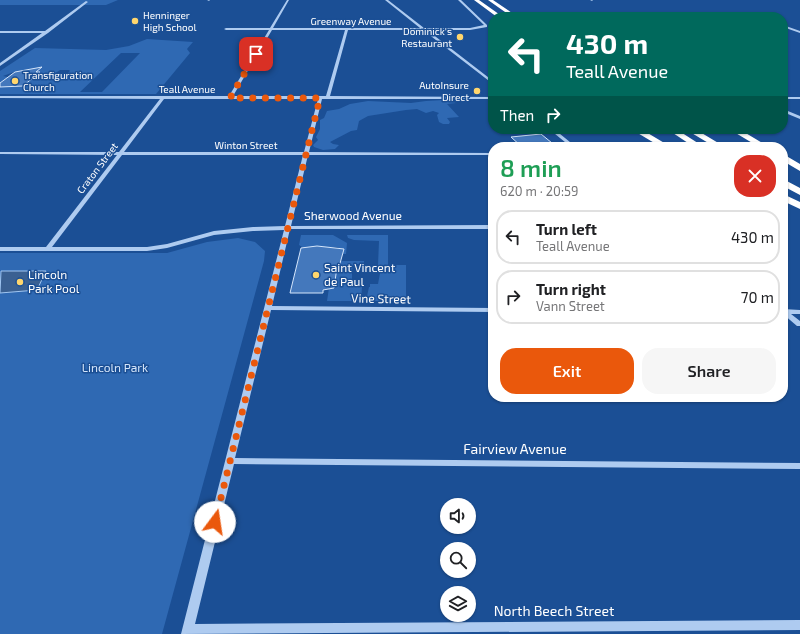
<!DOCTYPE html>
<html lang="en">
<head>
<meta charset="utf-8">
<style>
	:root { --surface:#fff; --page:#f6f6f6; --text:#202124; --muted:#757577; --line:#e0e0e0; --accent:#ea580c }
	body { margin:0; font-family:"Exo 2",sans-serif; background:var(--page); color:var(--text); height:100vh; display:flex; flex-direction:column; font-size:15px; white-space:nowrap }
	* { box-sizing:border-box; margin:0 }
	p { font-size:13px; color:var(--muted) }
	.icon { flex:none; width:22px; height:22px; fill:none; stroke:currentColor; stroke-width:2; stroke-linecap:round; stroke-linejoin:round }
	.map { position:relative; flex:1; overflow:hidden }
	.details { position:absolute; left:488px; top:142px; width:300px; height:260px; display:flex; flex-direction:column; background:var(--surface); border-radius:16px; box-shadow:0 1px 3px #0004 }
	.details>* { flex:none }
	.guide { position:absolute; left:488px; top:12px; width:300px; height:122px; border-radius:16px; box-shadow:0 1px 3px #0004; background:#00695c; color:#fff; overflow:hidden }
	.tools { position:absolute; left:440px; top:498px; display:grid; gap:8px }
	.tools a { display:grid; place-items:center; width:36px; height:36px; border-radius:50%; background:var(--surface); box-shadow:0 1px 3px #0004; font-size:20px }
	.pin { position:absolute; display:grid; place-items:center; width:34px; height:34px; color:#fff; margin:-17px; border-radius:8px; box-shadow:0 2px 6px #0006 }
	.me { position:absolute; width:44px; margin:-22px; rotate:14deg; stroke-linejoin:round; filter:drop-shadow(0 0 3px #0008) }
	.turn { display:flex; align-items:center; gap:14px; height:84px; padding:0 12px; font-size:18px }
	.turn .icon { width:52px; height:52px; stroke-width:2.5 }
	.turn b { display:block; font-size:28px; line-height:34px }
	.then { display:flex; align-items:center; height:38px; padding:0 12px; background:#0003; gap:8px; font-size:15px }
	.round { display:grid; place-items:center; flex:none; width:42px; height:42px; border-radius:16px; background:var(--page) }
	.summary { display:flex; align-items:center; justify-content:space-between; height:68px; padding:0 12px }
	h1 { font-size:24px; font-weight:600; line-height:30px; color:#1e9e55 }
	.primary-button { display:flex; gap:8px; margin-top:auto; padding:8px 12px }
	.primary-button a { flex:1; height:46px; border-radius:16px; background:var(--accent); color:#fff; font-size:16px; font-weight:600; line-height:46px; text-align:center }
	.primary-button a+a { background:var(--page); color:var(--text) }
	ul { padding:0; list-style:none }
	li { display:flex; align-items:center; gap:12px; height:54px; margin:0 8px 6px; padding:0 4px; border:2px solid var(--line); border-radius:16px }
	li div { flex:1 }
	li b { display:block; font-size:15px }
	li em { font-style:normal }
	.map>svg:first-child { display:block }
	.green { fill:#2f69b3; fill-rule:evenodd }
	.water { fill:#3a6092; stroke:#a1c6f1 }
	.building { fill:#4478bc; stroke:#d5e6fb }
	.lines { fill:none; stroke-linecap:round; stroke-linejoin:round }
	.minor { fill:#aecbf0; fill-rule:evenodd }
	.highway { fill:#fff; fill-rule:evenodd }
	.route { stroke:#ea580c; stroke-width:7; stroke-dasharray:0 12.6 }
	.poi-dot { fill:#ffd66d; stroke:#1b4f95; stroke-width:1.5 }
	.labels { text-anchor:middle; stroke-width:3; stroke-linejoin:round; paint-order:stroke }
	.far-poi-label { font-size:10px; fill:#fff; stroke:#1b4f95; text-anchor:start }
	.far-street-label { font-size:10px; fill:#fff; stroke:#1b4f95 }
	.street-label { font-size:12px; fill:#fff; stroke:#1b4f95 }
	.poi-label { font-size:12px; fill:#fff; stroke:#1b4f95; text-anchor:start }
	.park-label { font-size:12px; fill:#d5e6fb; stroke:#1b4f95 }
	.near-street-label { font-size:14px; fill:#fff; stroke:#1b4f95 }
</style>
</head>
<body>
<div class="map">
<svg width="800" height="634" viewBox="0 0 800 634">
	<rect width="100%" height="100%" fill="#1b4f95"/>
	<path class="green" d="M0 0H118L106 5H0Z
		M147 39 193 42 187 49 190 53 156 94H0V86H24C33 74 48 78 62 78L70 71 69 70H60L54 74 14 72 3 76 8 77 0 84V71L35 48 106 50 129 46ZM121 53H140L102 92H80Z
		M444 100 456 103 447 104 459 117 447 118 450 122 449 124H443L439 122 437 115 439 113 433 111 426 113 417 109 406 110 368 116 359 121 357 130 351 131 330 142 333 144 339 145 335 149 323 150 314 147 313 145 318 140 316 137 320 129V120L324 118 327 111 339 109 350 104 368 101 411 103 426 101Z
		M301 235H333L347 243 346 254H342V249L337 247 304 248 299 245Z
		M347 235H388V265H406V301H366L369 287H370V284H378L380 273 378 265 379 241 354 240 348 238Z
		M238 238 255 242 265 251 264 261 162 634H0V253H167L207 242Z
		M340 261H364V264H354L352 270V284L360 285V287H362L361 301H327L329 288H334L337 267Z"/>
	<path class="water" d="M1 271H46L37 290 0 293Z"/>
	<path class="building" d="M42 67 36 72H40L23 86 0 87V83L15 72Z
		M541 134 552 143 522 147 511 137Z
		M317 246 344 249 339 267H337L334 288 323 290V293H290L301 248Z"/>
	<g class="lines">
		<path class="minor" d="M207 0H210L209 1Z
			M287 0H289L273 28H420L385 0H388L424 28H470L484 25 458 0H461L487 25V27L470 30H427L493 81V84L423 30H348L330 96 493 97V99H322L309 152 493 153V155H308L291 226 493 225V229H290L272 306 493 308V312L271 310 235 458 800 463V469L234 464 195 624 800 620V630L181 634 284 230 253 231 214 235 167 248 147 251H0V247H46L117 155 0 154V152H119L160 99 0 98V96H229L269 30H226L224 29 226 28H270ZM272 30H345L326 96H233ZM164 99H318L304 152H124ZM122 155H303L285 226 253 227 214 231 167 244 147 247H52Z
			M590 0H593L592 1Z
			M86 1 88 2 48 33 0 66V63L42 33H0V31H45Z
			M783 25 800 31V33L783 27Z
			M783 97H800V99H783Z
			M783 109 800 116V119L783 112Z
			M549 129H554L576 147H571Z
			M783 309 800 310V314H791L800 321V326H797L783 314Z"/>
		<path class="highway" d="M474 0H479L503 17H497Z
			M488 0H493L518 17H512Z
			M631 129H641L671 147H661Z
			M667 129H676L704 147H694Z
			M685 129H695L725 147H715Z
			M729 129H739L769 147H759Z
			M783 154 800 164V171L783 161Z
			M783 179 800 188V195L783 186Z
			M783 194 800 202V209L783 201Z"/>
	</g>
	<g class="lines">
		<path class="route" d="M215 522 320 98H230L256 54"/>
	</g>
	<g class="poi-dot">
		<circle cx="135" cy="21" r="4"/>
		<circle cx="460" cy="37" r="4"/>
		<circle cx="15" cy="81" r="4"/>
		<circle cx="477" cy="91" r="4"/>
		<circle cx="316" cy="275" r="4"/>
		<circle cx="20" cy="282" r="4"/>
	</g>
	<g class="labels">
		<g class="far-poi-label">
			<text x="143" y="19">Henninger<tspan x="143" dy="12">High School</tspan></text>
			<text x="452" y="35" text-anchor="end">Dominick's<tspan x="452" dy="12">Restaurant</tspan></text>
			<text x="23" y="79">Transfiguration<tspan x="23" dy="12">Church</tspan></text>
			<text x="469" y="89" text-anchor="end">AutoInsure<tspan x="469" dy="12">Direct</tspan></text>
		</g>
		<g class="far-street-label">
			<text x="351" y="25">Greenway Avenue</text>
			<text x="187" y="93">Teall Avenue</text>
			<text x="246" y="149">Winton Street</text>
			<text transform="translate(97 168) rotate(-53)" y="4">Craton Street</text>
		</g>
		<g class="street-label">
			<text x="353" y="220">Sherwood Avenue</text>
			<text transform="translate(381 299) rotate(1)" y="4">Vine Street</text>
		</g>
		<g class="poi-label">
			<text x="324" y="272">Saint Vincent<tspan x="324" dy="14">de Paul</tspan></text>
			<text x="28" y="279">Lincoln<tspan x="28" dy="14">Park Pool</tspan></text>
		</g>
		<g class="park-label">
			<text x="115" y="372">Lincoln Park</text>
		</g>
		<g class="near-street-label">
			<text x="515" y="454">Fairview Avenue</text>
			<text x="554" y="616">North Beech Street</text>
		</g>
	</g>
</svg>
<div class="tools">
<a><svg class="icon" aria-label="sound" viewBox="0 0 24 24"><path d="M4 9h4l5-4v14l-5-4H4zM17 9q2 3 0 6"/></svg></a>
<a><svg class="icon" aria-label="search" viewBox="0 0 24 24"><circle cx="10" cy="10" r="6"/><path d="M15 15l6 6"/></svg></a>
<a><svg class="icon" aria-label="layers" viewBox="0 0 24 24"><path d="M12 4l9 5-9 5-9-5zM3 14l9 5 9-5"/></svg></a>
</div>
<div class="pin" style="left:256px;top:54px;background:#d93025"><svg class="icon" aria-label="arrive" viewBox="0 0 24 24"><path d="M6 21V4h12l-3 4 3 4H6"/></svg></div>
<svg class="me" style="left:215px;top:522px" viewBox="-20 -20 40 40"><circle r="19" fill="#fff"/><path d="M0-13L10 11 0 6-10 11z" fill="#ea580c"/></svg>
<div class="guide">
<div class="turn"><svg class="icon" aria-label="left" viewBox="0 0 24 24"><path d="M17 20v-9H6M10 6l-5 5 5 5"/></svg><div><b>430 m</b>Teall Avenue</div></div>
<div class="then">Then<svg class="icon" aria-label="right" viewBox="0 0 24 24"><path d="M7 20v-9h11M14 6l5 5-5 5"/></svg></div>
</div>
<section class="details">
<div class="summary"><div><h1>8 min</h1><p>620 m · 20:59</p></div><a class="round" style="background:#d93025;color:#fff"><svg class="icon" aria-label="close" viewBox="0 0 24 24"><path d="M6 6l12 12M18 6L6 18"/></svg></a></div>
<ul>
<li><svg class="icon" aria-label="left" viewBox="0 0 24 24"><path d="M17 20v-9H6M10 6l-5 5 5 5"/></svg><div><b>Turn left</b><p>Teall Avenue</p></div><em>430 m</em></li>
<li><svg class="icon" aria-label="right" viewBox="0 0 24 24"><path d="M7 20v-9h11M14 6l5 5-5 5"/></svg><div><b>Turn right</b><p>Vann Street</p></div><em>70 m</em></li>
</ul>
<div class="primary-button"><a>Exit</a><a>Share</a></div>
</section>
</div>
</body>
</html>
